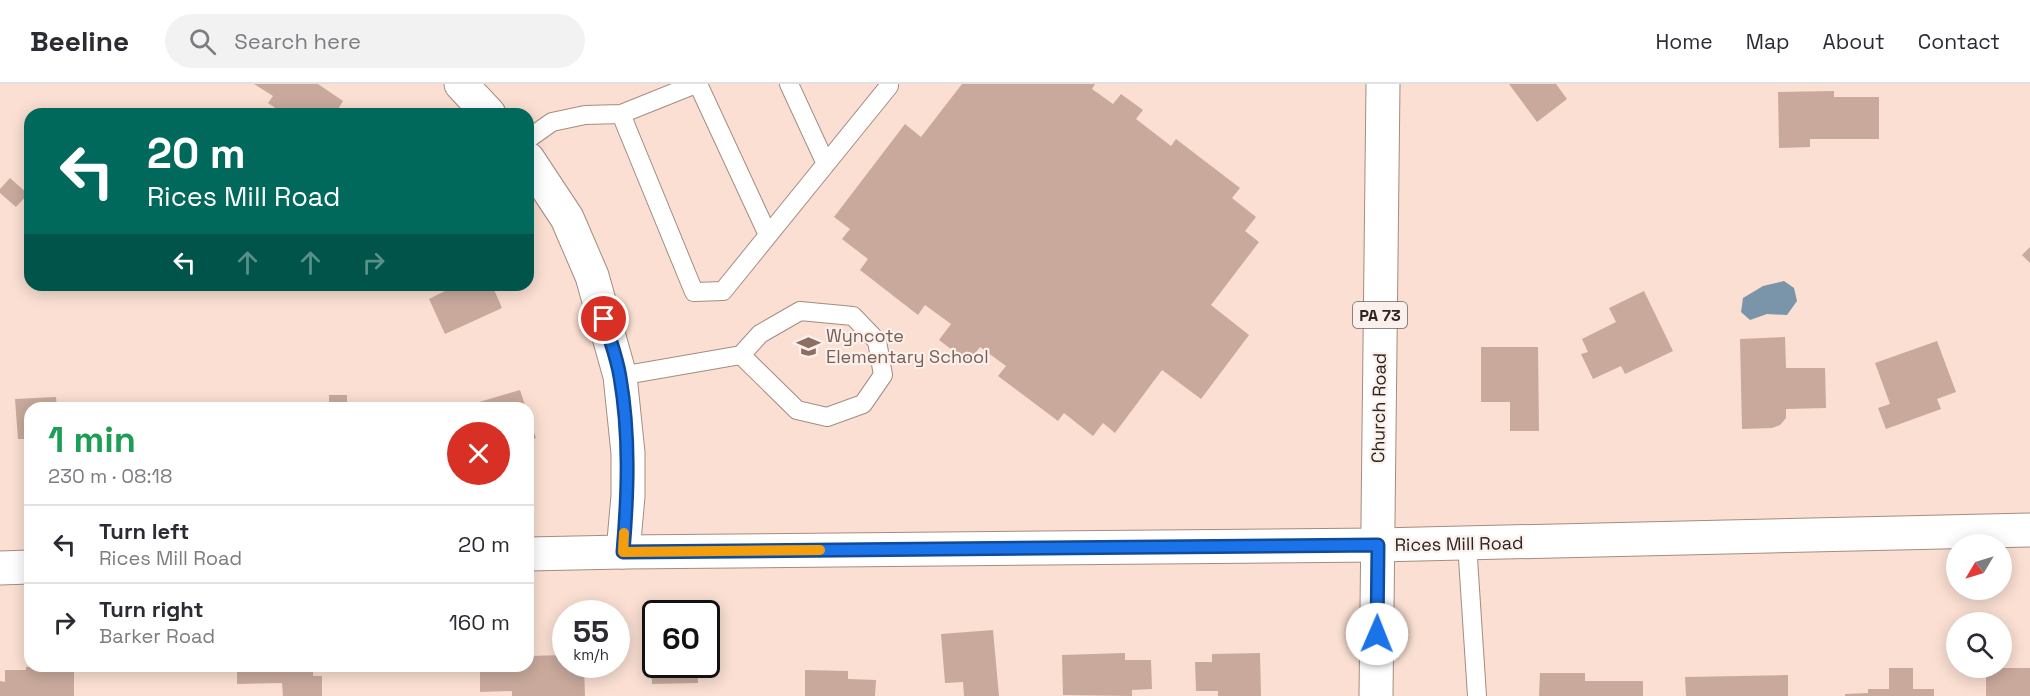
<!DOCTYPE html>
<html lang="en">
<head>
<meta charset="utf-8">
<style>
	:root { --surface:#fff; --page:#f2f2f3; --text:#2b2b33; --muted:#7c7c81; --line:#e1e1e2 }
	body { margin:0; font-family:"Space Grotesk",sans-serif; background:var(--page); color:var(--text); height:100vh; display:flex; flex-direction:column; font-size:22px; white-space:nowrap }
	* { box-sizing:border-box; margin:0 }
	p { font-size:20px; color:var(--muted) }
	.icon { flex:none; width:33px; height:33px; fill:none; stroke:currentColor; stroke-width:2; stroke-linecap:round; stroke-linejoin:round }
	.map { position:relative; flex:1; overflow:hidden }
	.sheet { position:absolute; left:24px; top:318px; width:510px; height:270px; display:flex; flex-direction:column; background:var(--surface); border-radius:18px; box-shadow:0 3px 15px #0003 }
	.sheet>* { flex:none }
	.hud { position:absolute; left:24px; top:24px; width:510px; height:183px; border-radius:18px; box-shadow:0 3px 15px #0003; background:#00695c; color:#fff; overflow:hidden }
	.needle { width:39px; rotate:232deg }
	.tools { position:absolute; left:1946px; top:450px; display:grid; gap:12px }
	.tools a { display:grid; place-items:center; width:66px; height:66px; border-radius:50%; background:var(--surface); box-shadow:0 3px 15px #0003; font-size:30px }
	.speed { position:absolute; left:552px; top:516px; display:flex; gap:12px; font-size:30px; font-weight:700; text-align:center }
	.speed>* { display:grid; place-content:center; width:78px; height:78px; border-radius:50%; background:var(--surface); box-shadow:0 3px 15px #0003; line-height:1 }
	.speed small { font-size:15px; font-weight:400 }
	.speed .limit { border:3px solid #111; border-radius:9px; background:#fff; color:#111 }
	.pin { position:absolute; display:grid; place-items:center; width:51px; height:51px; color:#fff; margin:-26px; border:3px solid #fff; border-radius:50%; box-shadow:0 2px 6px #0007 }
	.me { position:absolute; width:66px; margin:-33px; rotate:1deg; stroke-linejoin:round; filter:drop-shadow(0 0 4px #0008) }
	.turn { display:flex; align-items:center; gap:21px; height:126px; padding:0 24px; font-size:27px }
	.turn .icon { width:78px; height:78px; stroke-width:2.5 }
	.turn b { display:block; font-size:42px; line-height:51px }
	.lanes { display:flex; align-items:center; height:57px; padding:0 24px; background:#0003; justify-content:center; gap:30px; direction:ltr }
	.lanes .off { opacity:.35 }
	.round { display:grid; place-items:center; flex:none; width:63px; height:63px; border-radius:32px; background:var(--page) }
	.headline { display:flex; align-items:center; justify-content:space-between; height:102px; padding:0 24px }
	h1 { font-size:36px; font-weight:600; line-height:45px; color:#1e9e55 }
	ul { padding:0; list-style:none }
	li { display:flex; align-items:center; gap:18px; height:78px; padding:0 24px; border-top:2px solid var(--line) }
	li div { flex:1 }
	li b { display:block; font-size:22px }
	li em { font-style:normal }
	header { display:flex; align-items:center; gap:36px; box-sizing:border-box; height:84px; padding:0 30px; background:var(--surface); border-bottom:2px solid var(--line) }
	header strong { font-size:28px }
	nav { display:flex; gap:33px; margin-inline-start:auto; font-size:21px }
	.search { width:420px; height:54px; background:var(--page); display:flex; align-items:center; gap:15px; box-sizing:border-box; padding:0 21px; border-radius:33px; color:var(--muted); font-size:22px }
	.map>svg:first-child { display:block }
	.water { fill:#7a95a9 }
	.building { fill:#c9a99c }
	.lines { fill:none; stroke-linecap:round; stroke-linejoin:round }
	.lane-casing { stroke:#a58c80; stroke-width:20 }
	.street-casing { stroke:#a58c80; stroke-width:35 }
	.secondary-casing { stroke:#a58c80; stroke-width:35 }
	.primary-casing { stroke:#a58c80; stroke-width:35 }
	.lane { stroke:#fff; stroke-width:18 }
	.street { stroke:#fff; stroke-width:33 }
	.secondary { stroke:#fff; stroke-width:33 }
	.primary { stroke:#fff; stroke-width:33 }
	.route-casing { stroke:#114b97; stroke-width:15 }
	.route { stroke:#1a73e8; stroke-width:10 }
	.slow { stroke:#f59e0b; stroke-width:10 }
	.labels { text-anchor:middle; stroke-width:4.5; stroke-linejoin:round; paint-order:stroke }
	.shield { fill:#fbf0eb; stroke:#6c615c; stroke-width:1.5 }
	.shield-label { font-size:16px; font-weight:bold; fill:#2e241f }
	.education-label { font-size:18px; fill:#785e54; stroke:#fbf0eb; text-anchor:start }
	.street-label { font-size:18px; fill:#2e241f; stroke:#fbf0eb }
</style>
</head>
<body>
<header>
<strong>Beeline</strong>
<div class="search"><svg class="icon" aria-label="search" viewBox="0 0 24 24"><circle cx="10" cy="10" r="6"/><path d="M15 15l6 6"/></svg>Search here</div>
<nav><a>Home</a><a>Map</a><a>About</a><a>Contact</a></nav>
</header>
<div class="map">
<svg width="2030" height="612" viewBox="0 0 2030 612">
	<rect width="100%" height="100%" fill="#fadfd2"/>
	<path class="water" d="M1784 197 1794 204 1797 217 1787 231 1767 230 1750 236 1741 228 1743 214 1763 202Z"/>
	<path class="building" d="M254 0H318L343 17 335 30H284L268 19 273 12Z
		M962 0H1095L1092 5 1113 20 1121 10 1143 26 1136 35 1171 62 1176 55 1240 104 1232 114 1256 133 1245 147 1259 158 1211 221 1249 251 1201 315 1162 286 1115 349 1103 339 1093 352 1064 329 1058 337 998 292 1006 282 980 263 968 278 939 256 951 240 925 221 918 231 860 186 868 175 842 155 850 145 834 133 905 40 921 53Z
		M1509 0H1556L1567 15 1537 38Z
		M1834 7V13H1879V55H1810V63L1779 64 1778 8Z
		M10 94 28 110 16 123 0 109V105Z
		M2030 163V179L2022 171Z
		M447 201H492L502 224 445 250 429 215 449 205Z
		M1644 207 1673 267 1625 290 1621 282 1593 295 1581 270 1588 268 1582 255 1616 238 1609 224Z
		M1785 253 1786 284H1825L1826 324 1786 325V334L1780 341 1772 344 1742 345 1740 255Z
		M1937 257 1956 308 1937 315 1941 325 1886 345 1878 324 1890 320 1875 279Z
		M1481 263H1538L1539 347H1510V318H1481Z
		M520 306 526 324H462V323Z
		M329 311H347V324H329Z
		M56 313 57 324H30V355H18L15 315Z
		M528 331 536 354 528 357Z
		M993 546 999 612H964L963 598 945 599 941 550Z
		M651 567H656V580H698V599L652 600Z
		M1125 569V576H1151L1152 605 1132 606V612L1063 611 1062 571Z
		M1260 569 1261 612H1218V607H1196L1195 578H1212V570Z
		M566 571V580H570V584L584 583 585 612H512V607L480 608V582H528V572Z
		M74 582V612H0V597L5 598V586H26V583Z
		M237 582H313V592H322V612H283L282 599 237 600Z
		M1889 584H1913V605H1934V612H1845V610L1868 609V605H1889Z
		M1986 584H2030V612H1986Z
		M805 586 848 587V595L876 596 875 612H805Z
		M1540 589H1585V597H1643V612H1539Z
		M1788 591V612H1686L1685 593Z"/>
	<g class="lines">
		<defs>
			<path id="lane" d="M698 0 768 151
				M789 0 826 80
				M621 30 694 208 723 207 889 2V0
				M528 55 552 38 585 31 621 30 696 0
				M620 292 741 271 760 250 800 227 853 232 877 257 883 291 863 320 827 333 797 326 741 271
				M1467 459 1477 612"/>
			<path id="street" d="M461 0 489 30
				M528 75 567 134 592 192 620 292 628 369V412L623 468"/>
			<path id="secondary" d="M528 470 623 468 1378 461 2030 446
				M0 484 30 483"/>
			<path id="primary" d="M1376 612 1383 0"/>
		</defs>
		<use href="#lane" class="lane-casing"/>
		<use href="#street" class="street-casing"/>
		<use href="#secondary" class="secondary-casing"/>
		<use href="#primary" class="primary-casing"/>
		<use href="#lane" class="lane"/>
		<use href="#street" class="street"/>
		<use href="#secondary" class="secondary"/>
		<use href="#primary" class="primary"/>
	</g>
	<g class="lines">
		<defs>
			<path id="route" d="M604 235C609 254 617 273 620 293 630 351 628 409 623 468L1378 461 1377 550"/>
		</defs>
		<use href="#route" class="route-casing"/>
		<use href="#route" class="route"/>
		<path class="slow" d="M624 449 623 468 820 466"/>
	</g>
	<defs>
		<symbol id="school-bare" viewBox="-9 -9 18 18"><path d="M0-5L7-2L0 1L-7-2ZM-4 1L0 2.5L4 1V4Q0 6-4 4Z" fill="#8d6e63" stroke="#fbf0eb" stroke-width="2.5" paint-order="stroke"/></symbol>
	</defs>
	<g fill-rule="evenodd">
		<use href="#school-bare" x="792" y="246" width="33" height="33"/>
	</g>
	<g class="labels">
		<rect class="shield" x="1353" y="218" width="54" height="26" rx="4.5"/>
		<g class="shield-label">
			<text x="1380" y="237">PA 73</text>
		</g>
		<g class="education-label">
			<text x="826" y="258">Wyncote<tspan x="826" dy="21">Elementary School</tspan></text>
		</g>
		<g class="street-label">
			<text transform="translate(1379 324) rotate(-89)" y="6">Church Road</text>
			<text transform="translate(1459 460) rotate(-1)" y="6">Rices Mill Road</text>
		</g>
	</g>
</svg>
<div class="tools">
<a><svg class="needle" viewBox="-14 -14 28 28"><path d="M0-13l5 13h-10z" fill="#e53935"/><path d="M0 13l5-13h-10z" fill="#7c7c81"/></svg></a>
<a><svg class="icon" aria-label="search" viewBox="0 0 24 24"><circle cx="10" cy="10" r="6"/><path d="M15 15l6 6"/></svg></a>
</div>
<div class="speed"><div>55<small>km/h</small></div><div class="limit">60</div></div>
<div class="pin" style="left:604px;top:235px;background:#d93025"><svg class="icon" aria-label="arrive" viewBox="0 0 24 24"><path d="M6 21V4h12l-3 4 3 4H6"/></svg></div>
<svg class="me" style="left:1377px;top:550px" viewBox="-20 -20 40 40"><circle r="19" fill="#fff"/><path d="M0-13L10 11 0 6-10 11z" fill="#1a73e8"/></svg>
<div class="hud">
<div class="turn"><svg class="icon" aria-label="left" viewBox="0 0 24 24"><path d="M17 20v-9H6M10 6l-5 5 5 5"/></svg><div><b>20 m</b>Rices Mill Road</div></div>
<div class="lanes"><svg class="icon" aria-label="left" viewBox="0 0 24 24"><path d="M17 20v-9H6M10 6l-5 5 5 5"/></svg><svg class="icon off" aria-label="ahead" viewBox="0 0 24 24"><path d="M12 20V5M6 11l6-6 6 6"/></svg><svg class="icon off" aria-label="ahead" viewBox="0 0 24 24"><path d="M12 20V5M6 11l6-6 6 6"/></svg><svg class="icon off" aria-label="right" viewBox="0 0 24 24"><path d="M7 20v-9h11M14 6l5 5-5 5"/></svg></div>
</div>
<section class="sheet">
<div class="headline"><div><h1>1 min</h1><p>230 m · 08:18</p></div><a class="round" style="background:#d93025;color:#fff"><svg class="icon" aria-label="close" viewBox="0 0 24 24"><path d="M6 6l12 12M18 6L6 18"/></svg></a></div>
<ul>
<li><svg class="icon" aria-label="left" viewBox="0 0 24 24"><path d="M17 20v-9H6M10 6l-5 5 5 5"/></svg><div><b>Turn left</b><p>Rices Mill Road</p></div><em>20 m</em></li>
<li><svg class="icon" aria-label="right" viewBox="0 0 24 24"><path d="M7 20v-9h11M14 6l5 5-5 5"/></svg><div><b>Turn right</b><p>Barker Road</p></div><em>160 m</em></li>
</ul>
</section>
</div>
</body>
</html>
